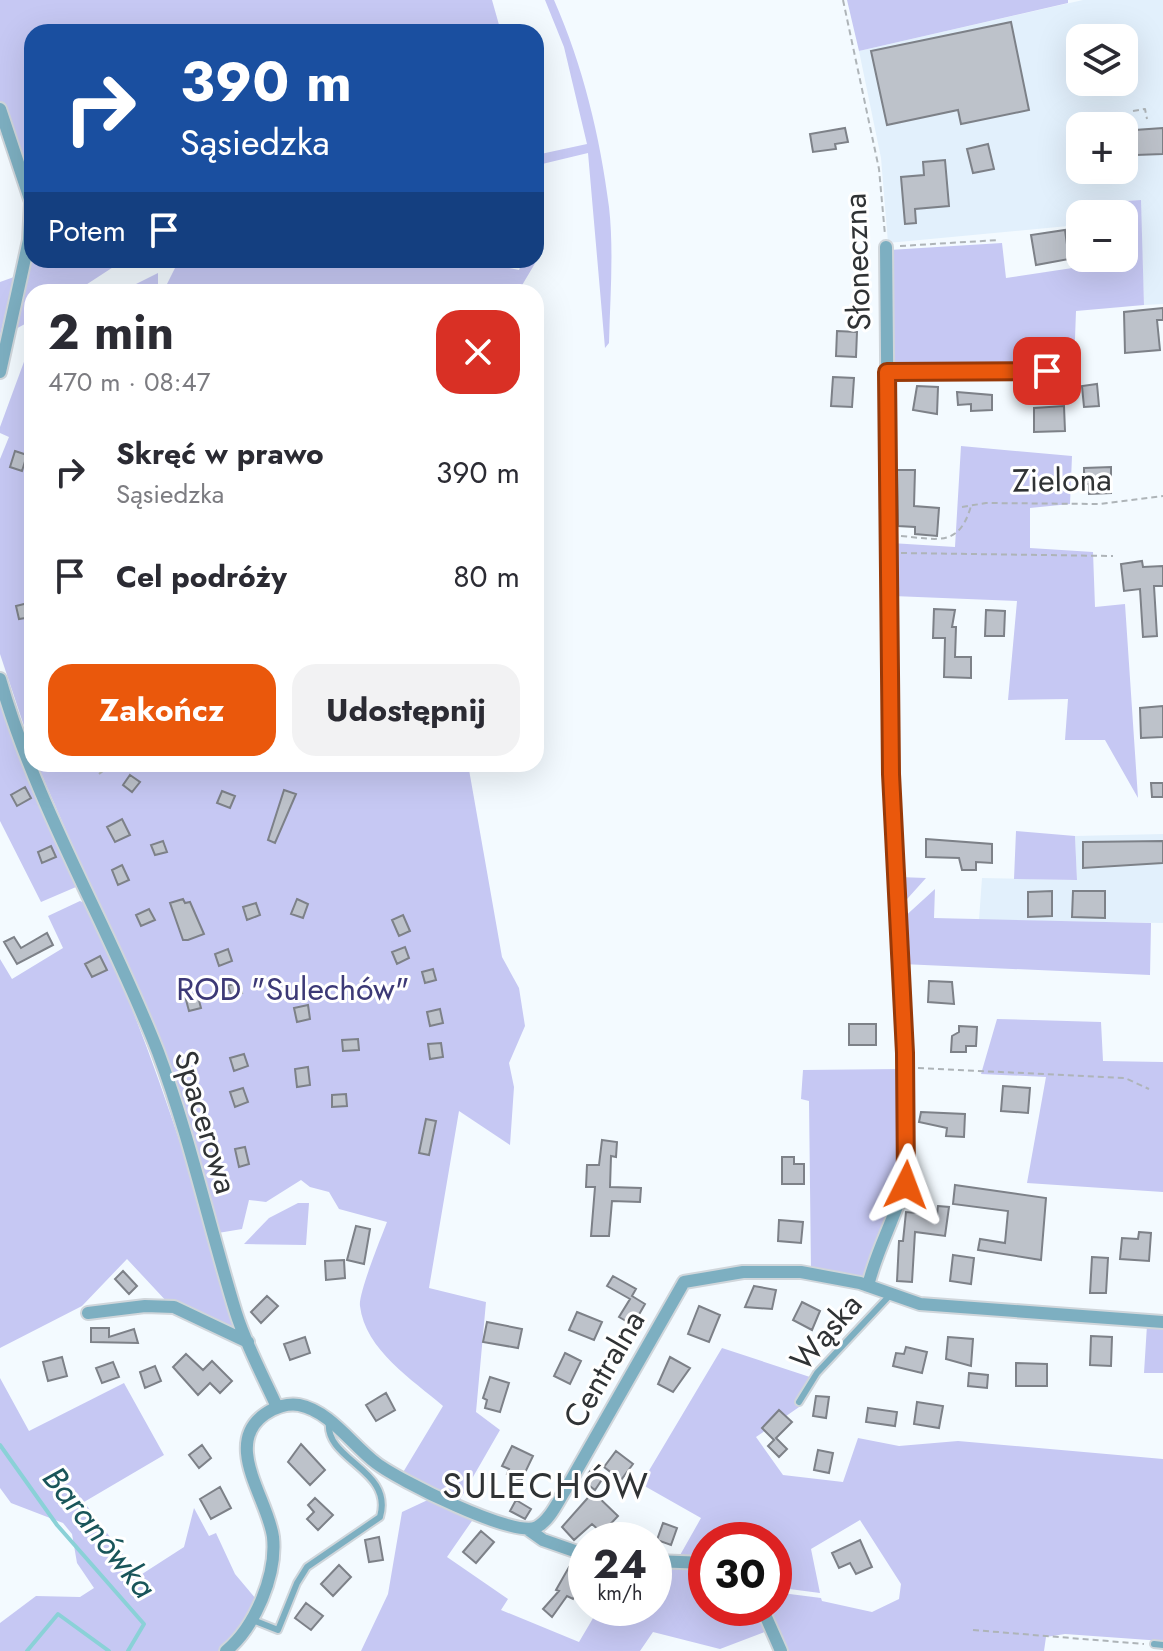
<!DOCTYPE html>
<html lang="pl">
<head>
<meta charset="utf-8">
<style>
	:root { --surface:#fff; --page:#f2f2f3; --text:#2b2b33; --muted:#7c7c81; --accent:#ea580c }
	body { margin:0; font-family:Jost,sans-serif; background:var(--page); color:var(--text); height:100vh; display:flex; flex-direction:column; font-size:30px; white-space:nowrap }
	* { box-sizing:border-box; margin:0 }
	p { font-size:26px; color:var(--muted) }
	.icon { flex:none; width:44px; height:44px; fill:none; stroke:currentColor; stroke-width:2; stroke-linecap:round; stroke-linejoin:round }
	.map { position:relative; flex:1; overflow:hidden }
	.panel { position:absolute; left:24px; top:284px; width:520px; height:488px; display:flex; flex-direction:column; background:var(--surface); border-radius:24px; box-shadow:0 8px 32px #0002 }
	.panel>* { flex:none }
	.banner { position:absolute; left:24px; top:24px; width:520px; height:244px; border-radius:24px; box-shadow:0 8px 32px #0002; background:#1a4fa0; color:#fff; overflow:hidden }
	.controls { position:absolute; left:1066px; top:24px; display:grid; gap:16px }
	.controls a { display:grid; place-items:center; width:72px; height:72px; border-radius:16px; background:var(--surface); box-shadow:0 8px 32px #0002; font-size:40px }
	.speed { position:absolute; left:568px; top:1522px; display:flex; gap:16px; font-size:40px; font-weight:700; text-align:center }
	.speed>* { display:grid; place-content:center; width:104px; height:104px; border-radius:50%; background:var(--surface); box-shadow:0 8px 32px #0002; line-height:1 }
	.speed small { font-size:20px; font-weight:400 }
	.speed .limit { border:12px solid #d22; background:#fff; color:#111 }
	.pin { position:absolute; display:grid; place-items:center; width:68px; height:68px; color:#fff; margin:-34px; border-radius:16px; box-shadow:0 4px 12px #0006 }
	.me { position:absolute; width:88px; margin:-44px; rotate:3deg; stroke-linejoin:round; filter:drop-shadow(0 0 6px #0008) }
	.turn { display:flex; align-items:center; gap:28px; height:168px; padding:0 24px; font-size:36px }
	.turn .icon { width:104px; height:104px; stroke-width:2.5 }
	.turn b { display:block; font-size:56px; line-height:68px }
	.then { display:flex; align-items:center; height:76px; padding:0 24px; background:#0003; gap:16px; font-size:30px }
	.round { display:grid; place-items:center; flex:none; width:84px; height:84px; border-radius:24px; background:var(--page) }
	.summary { display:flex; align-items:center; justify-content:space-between; height:136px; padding:0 24px }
	h1 { font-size:48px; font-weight:700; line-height:60px }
	.button { display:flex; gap:16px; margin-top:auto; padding:16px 24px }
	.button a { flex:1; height:92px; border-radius:24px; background:var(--accent); color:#fff; font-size:32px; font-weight:700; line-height:92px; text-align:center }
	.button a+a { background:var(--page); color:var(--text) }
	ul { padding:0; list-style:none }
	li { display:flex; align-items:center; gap:24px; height:104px; padding:0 24px }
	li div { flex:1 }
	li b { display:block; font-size:30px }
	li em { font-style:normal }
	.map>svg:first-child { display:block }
	.built { fill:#e2f0fc; fill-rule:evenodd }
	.green { fill:#c6c8f3 }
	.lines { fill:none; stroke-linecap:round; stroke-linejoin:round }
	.stream { stroke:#8ad1d7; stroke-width:4 }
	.building { fill:#bdc2ca; stroke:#7d8188; stroke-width:2 }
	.lane-casing { stroke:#d0d6db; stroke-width:10 }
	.street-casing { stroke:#d0d6db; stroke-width:16 }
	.path { stroke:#aeb4b8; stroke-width:2; stroke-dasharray:6 4; stroke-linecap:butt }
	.lane { stroke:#7dafc1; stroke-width:6 }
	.street { stroke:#7dafc1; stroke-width:12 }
	.route-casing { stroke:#983908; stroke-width:20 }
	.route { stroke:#ea580c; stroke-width:14 }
	.labels { text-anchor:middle; stroke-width:6; stroke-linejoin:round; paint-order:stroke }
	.street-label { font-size:32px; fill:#303335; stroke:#fff }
	.park-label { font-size:32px; fill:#3c3976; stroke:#fff }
	.water-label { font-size:34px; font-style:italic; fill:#19555a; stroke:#fff }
	.quarter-label { font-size:36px; letter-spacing:2px; fill:#303335; stroke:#fff }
</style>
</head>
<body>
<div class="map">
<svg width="1163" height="1651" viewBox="0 0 1163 1651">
	<rect width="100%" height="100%" fill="#f3faff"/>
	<path class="built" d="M1083 0H1163V304L1144 305 1140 200 1084 203 1068 226 888 243 881 158 859 51ZM1080 38H1124V82H1080ZM1080 126H1124V170H1080Z
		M1163 834V923L979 920 982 878 1077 880 1075 836Z"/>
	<path class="green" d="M0 0H492L501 32H32V190L0 104Z
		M545 0H554C583 66 600 136 609 207 614 251 610 299 609 343L605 348 588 153 538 165 537 260 518 292H120L158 273V286L164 290 179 260H470L519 270 523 260H536V155L587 144 564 47Z
		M847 0H1068V3L859 51Z
		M1141 200 1144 305 1076 311 1074 366 891 374 889 250 1002 243 1006 278 1099 264V258H1124V214H1095L1094 203Z
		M32 232V260H124L75 292H32V320L14 330Z
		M14 277 0 336V282Z
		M32 340V750L0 654V459L9 437 0 433V427Z
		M961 446 1072 456 1070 504 1030 508V548L1093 552 1095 607 1125 604 1138 798 1105 740H1065L1068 699 1008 700 1017 601 893 596 891 543 955 547Z
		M0 698 26 770 76 880V887L41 902 0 821Z
		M37 764H468L502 957 519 988 525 1026 509 1063 514 1087 510 1145 459 1111 429 1288 486 1302 476 1412 500 1430 458 1503 402 1474 443 1406C413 1380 365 1350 360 1306 358 1294 381 1238 387 1222L339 1209 329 1192 310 1187 301 1180 266 1202 249 1200 242 1229 218 1233 197 1154 164 1055Z
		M1016 831 1075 836 1077 880 1014 879Z
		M898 877 926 878 899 908Z
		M935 889 934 918 1151 923 1150 975 902 964 901 920Z
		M80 901 87 904C153 1044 195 1189 242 1336L169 1304 127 1259 82 1306 0 1348V959L12 979 63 948 48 916Z
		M997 1019 1101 1022 1103 1061 1163 1062V1192L1027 1183 1046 1077 981 1074Z
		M902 1069 906 1163 866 1282 811 1271 809 1101 801 1099 803 1070Z
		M298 1203H309L306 1245 244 1244 269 1218Z
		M1147 1325 1163 1326V1373H1144Z
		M722 1348 816 1379 802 1405 756 1437 783 1475 843 1482 858 1438 899 1446 958 1441 1163 1459V1641L1065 1634 1046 1637 1044 1651H785L765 1608H774V1592L821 1598 822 1601 872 1612 899 1599 901 1584 860 1520 811 1549 820 1593 774 1587V1540H706V1559L679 1557 701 1518 641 1484Z
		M0 1378 29 1431 124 1383 164 1455 84 1502 139 1576 184 1547 194 1508 209 1536 216 1533 235 1574 256 1599 236 1638 220 1651H0V1623L36 1596 80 1597 94 1588 77 1563 72 1534 63 1523 11 1503 0 1488Z
		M432 1498 474 1518 447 1557 508 1599 501 1610 579 1642 599 1608H654V1565L706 1568V1608H759L767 1631 720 1649 653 1632 640 1651H361L388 1594 402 1512Z"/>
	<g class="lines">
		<path class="stream" d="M0 1445 57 1525 144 1624 128 1651
			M27 1651 58 1614 109 1651"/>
	</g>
	<path class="building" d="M1011 22 1029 110 961 124 958 110 887 125 871 51Z
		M845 128 848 142 835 144 836 149 813 152 810 134Z
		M1163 128V154L1136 155 1135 130Z
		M988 144 994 169 973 173 967 149Z
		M945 160 949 206 915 209 916 223 905 224 901 177 924 175 923 162Z
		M1065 230 1069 259 1036 265 1031 235Z
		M1163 308V320H1157L1160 350 1125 353 1124 312Z
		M837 331 857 332 856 357 836 356Z
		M833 377 854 378 852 407 831 406Z
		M1097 384 1099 406 1084 407 1082 386Z
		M917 386 938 387 937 414 913 410Z
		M957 392 992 395V410L971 411V404L958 405Z
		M1064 406 1065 431 1034 432V408Z
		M15 451 27 455 22 471 10 467Z
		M1111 467V493L1089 494V484H1084V468Z
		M897 470H915L914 506 939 508 937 536 915 534V527L898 526Z
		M1142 561 1143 567 1163 566V586H1154L1157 636 1143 637 1140 589 1124 591 1121 564Z
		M32 602V617L19 619 16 606Z
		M934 609 955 610 952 627H956L955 657H971V678L944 677 945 638H933Z
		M986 610 1005 611 1004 636H985Z
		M1163 706V737L1141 738 1140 708Z
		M130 775 140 782 132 792 123 785Z
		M1151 783H1163V797H1152Z
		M25 787 31 798 17 806 11 795Z
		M284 790 296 794 275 843 268 840Z
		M222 791 235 796 230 808 217 803Z
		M122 819 130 835 115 842 107 827Z
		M926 839 992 844V863L976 862V870H962L959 858 926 857Z
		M163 841 167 852 155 855 151 845Z
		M1163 841V863L1083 868V842Z
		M51 846 56 857 42 863 38 852Z
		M122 865 129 880 118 885 112 870Z
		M1052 891V916L1028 917V892Z
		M1073 891H1105V918L1072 917Z
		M183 899 185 903 190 902 204 934 188 940H183L170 903Z
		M297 899 308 904 303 918 291 914Z
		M256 903 260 915 247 920 243 907Z
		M149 909 155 920 141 926 136 915Z
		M403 915 410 931 399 936 392 920Z
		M47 933 53 945 17 964 4 942 14 937 21 948Z
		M405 947 409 958 397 964 392 952Z
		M228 949 232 961 219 966 215 954Z
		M100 956 107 970 92 977 85 964Z
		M433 969 436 980 425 983 422 972Z
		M929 981 952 982 954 1004 928 1002Z
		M238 982 242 993 232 997 228 986Z
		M197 993 201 1008 189 1011 185 996Z
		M308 1005 310 1019 297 1022 294 1008Z
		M440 1009 443 1023 430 1026 427 1012Z
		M849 1024H876V1045H849Z
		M959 1026 977 1027 976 1046H966V1052H951L952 1036 959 1032Z
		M358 1039 359 1050 343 1051 342 1040Z
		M441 1043 443 1057 430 1059 428 1044Z
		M244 1054 248 1066 234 1071 230 1058Z
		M308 1067 310 1085 297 1087 295 1069Z
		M1003 1086 1030 1088 1028 1113 1001 1111Z
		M243 1088 248 1102 235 1107 230 1092Z
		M346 1094 347 1106 332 1107V1095Z
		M921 1112 965 1114 964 1137 946 1136 947 1128 919 1122Z
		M426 1119 436 1121 429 1155 419 1153Z
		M602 1140 617 1142 616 1157 611 1156 610 1187 641 1188 640 1202 612 1201 609 1236H591L595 1187H586L587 1165H599Z
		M245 1147 249 1164 239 1167 235 1149Z
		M782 1157H794V1164H804V1184H782Z
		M955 1185 1046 1198 1041 1260 978 1250 980 1239 1005 1243 1008 1211 953 1204Z
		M938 1206 949 1207 945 1236 915 1232 912 1282 897 1281 899 1241H903L906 1212 937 1215Z
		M779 1220 803 1222 801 1243 778 1241Z
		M356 1226 370 1229 364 1264 347 1260Z
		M1139 1232 1151 1233 1149 1261 1120 1259 1122 1238 1138 1239Z
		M953 1255 974 1258 971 1284 950 1281Z
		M1092 1257 1108 1258 1106 1293H1090Z
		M344 1260 345 1278 326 1280 325 1261Z
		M123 1271 137 1286 129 1294 115 1279Z
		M613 1276 636 1289 632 1296 645 1304 633 1325 619 1317 630 1299 607 1286Z
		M754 1286 776 1290 772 1309 745 1307Z
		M267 1296 278 1306 261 1323 251 1312Z
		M802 1302 820 1311 812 1330 793 1320Z
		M699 1306 720 1315 709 1342 688 1334Z
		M577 1312 602 1322 594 1340 569 1330Z
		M487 1322 522 1329 518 1348 483 1342Z
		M91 1328H109V1337L134 1329 138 1343 91 1342Z
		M1091 1336 1112 1337 1111 1366 1090 1365Z
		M305 1337 310 1353 290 1360 284 1344Z
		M948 1337 973 1339 971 1366 946 1359Z
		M906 1347 927 1352 922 1373 893 1366 896 1353 904 1354Z
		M565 1353 581 1361 570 1384 554 1376Z
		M186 1354 203 1370 212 1361 232 1381 220 1393 210 1383 198 1395 173 1367Z
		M62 1357 67 1376 48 1381 43 1362Z
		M670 1357 690 1368 673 1392 658 1384Z
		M113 1362 119 1377 102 1383 96 1368Z
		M1016 1363 1047 1364V1386H1016Z
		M155 1366 161 1381 145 1388 140 1372Z
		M969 1373 988 1375 987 1388 968 1386Z
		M490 1377 509 1383 500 1412 485 1408 487 1400 483 1398Z
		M386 1393 395 1410 376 1421 366 1405Z
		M816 1396 829 1397 826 1418 813 1416Z
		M917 1402 943 1406 939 1428 914 1424Z
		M868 1408 897 1412 895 1426 866 1422Z
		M779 1410 792 1422 776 1438 787 1449 779 1457 768 1446 774 1440 762 1428Z
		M301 1444 325 1470 310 1485 288 1462Z
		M202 1445 211 1458 199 1468 189 1455Z
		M512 1446 533 1456 521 1481 507 1474 509 1469 502 1466Z
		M818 1450 833 1453 829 1473 814 1470Z
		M616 1451 633 1464 621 1480 604 1467Z
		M593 1467 605 1475 595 1490 583 1481Z
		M220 1487 231 1508 211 1519 200 1499Z
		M593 1492 618 1516 602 1533 592 1524 574 1540 562 1527Z
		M315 1498 333 1515 318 1530 307 1519 314 1512 308 1505Z
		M516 1500 531 1509 525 1519 510 1511Z
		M663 1523 677 1528 671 1545 657 1540Z
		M481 1531 494 1542 476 1563 463 1552Z
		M379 1537 383 1560 369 1562 365 1540Z
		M860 1540 872 1567 856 1574 850 1563 839 1568 832 1553Z
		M339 1565 351 1577 333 1596 321 1584Z
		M569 1567 585 1576 573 1599 567 1596 552 1617 543 1609 559 1591 556 1590Z
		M306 1603 323 1616 311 1630 295 1618Z"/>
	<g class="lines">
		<defs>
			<path id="lane" d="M887 372 1047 371
				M799 1402 817 1373 891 1294
				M253 1620 278 1630 297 1583 307 1567 380 1517C394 1469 324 1461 329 1421
				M1154 1644 1163 1645"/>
			<path id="street" d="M0 109 31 202 29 240 0 372
				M0 679C37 809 109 926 158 1052 190 1137 209 1226 236 1313 246 1345 263 1376 277 1407
				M868 1286C878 1242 903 1208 908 1162L891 774 886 247
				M88 1313 145 1306 174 1307 248 1342
				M529 1530 543 1540 586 1555
				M654 1561 706 1563
				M762 1608 781 1651
				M226 1651C255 1627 277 1575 273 1537 268 1499 222 1444 265 1414 275 1407 288 1403 299 1405 330 1411 352 1445 376 1463 398 1480 515 1539 537 1527 550 1520 558 1501 566 1489L684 1282 743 1272H801L860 1283 920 1304 1163 1322"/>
		</defs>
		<use href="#lane" class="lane-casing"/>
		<use href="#street" class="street-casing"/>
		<path class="path" d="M843 0 879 169 885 235
			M1133 111 1145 109 1147 119
			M900 246 999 240
			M962 507 986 503 1100 504 1163 496
			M901 536C937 539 959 548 971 506
			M901 553 1113 556
			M99 774 112 764
			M918 1068 1125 1078 1149 1089
			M973 1630 1144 1644"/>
		<use href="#lane" class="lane"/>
		<use href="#street" class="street"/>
	</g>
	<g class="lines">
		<defs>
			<path id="route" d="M906 1185 905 1053 891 774 887 372 1047 371"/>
		</defs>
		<use href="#route" class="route-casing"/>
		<use href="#route" class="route"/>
	</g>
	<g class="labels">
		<g class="street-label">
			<text transform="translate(857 262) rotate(-92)" y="11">Słoneczna</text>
			<text transform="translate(1062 480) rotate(-1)" y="11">Zielona</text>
			<text transform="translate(206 1122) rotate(73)" y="11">Spacerowa</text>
			<text transform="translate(826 1332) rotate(-49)" y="11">Wąska</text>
			<text transform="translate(604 1369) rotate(-60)" y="11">Centralna</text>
		</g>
		<g class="park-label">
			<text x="293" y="1000">ROD "Sulechów"</text>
		</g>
		<g class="water-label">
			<text transform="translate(100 1532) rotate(51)" y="12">Baranówka</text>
		</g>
		<g class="quarter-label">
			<text x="546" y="1498">SULECHÓW</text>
		</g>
	</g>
</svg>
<div class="controls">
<a><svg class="icon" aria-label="layers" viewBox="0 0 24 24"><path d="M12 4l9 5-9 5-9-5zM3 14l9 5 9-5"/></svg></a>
<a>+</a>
<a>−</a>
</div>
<div class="speed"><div>24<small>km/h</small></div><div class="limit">30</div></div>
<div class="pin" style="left:1047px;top:371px;background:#d93025"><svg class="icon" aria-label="arrive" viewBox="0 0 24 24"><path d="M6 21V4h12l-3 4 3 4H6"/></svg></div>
<svg class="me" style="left:906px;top:1185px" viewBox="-20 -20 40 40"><path d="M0-17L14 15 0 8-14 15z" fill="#ea580c" stroke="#fff" stroke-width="4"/></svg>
<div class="banner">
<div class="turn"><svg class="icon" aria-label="right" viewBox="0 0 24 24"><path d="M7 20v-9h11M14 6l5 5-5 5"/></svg><div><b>390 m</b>Sąsiedzka</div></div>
<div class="then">Potem<svg class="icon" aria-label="arrive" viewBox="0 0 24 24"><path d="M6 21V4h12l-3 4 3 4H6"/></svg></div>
</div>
<section class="panel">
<div class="summary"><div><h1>2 min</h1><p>470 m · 08:47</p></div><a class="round" style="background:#d93025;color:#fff"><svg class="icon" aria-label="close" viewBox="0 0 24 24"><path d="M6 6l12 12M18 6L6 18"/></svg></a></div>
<ul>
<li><svg class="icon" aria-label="right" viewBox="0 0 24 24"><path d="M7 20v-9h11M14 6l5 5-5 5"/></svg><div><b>Skręć w prawo</b><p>Sąsiedzka</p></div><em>390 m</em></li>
<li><svg class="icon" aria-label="arrive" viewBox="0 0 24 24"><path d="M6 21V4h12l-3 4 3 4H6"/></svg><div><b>Cel podróży</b></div><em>80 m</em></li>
</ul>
<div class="button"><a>Zakończ</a><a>Udostępnij</a></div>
</section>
</div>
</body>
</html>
